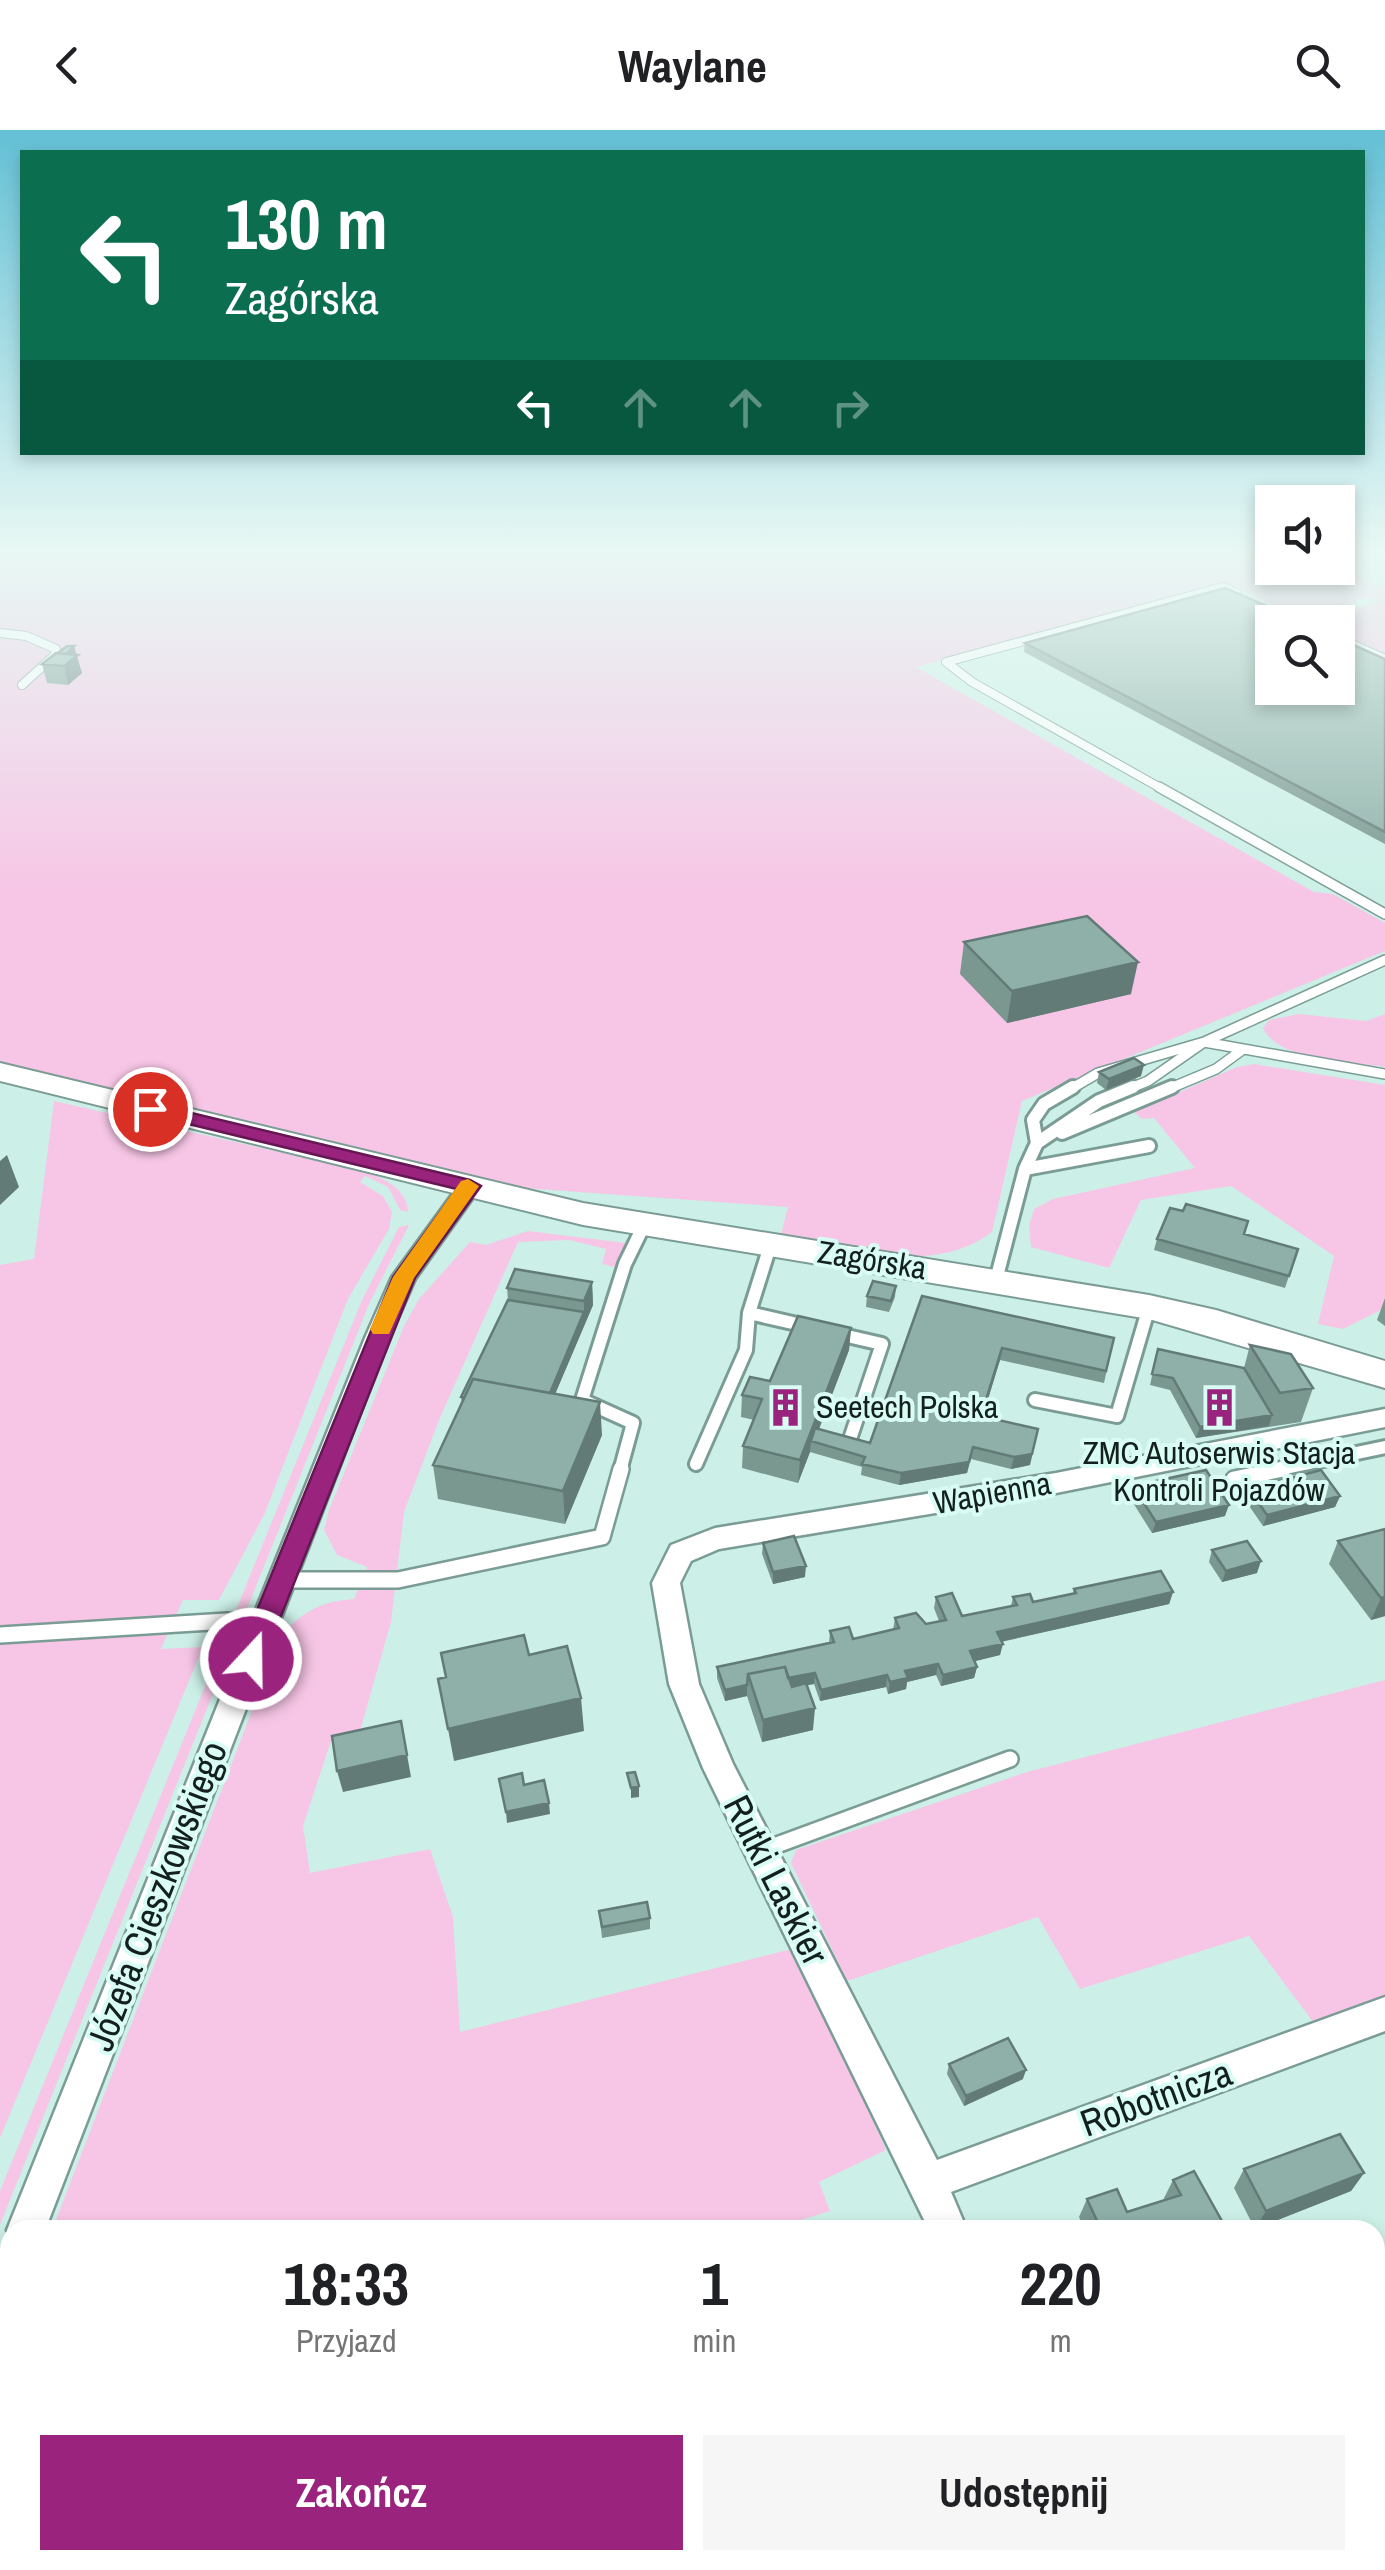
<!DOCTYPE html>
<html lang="pl">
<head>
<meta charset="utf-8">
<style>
	:root { --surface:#fff; --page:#f6f6f6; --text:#202124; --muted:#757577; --accent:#9a237e }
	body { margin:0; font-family:"Archivo Narrow",sans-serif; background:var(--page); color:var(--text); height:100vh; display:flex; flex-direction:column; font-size:38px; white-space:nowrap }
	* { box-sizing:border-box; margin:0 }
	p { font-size:32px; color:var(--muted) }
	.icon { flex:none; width:55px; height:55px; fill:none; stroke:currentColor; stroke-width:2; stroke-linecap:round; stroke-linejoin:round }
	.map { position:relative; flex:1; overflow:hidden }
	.details { position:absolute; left:0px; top:2090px; width:1385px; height:350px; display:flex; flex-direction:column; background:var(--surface); border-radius:30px 30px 0 0; box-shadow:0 5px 15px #0003 }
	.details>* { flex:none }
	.guide { position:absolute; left:20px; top:20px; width:1345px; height:305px; border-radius:0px; box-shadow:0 5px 15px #0003; background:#0b6e4f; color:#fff; overflow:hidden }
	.buttons { position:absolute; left:1255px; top:355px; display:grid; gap:20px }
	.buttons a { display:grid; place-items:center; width:100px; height:100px; border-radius:0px; background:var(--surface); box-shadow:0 5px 15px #0003; font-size:50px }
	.pin { position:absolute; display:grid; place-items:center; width:85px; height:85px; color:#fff; margin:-42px; border:5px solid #fff; border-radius:50%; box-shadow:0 2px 10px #0007 }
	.me { position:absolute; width:110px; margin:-55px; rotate:21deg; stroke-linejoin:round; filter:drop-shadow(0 0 8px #0008) }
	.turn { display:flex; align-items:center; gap:35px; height:210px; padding:0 40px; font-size:45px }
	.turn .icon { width:130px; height:130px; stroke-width:2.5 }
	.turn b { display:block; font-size:70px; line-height:85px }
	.lanes { display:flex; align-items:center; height:95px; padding:0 40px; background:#0003; justify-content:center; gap:50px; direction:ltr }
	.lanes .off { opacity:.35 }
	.eta { display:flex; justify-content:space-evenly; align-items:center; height:170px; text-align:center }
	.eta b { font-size:60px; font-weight:700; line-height:70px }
	.primary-button { display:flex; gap:20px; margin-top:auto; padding:20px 40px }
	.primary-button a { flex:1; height:115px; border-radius:0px; background:var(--accent); color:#fff; font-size:40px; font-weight:700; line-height:115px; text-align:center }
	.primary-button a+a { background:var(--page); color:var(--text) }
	header { display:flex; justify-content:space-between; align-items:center; height:130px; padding:0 40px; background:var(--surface); font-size:45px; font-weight:700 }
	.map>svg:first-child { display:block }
	.green { fill:#f7c6e6 }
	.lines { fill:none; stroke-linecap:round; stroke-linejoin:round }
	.lane-far3-casing { stroke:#7b9c95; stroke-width:10 }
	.lane-far2-casing { stroke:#7b9c95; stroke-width:12 }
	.lane-far1-casing { stroke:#7b9c95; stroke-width:18 }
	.lane-casing { stroke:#7b9c95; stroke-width:20 }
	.street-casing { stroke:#7b9c95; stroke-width:5 }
	.secondary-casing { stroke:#7b9c95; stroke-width:4 }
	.lane-far3 { stroke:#fff; stroke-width:8 }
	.lane-far2 { stroke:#fff; stroke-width:9 }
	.lane-far1 { stroke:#fff; stroke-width:12 }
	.lane { stroke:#fff; stroke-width:15 }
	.street { fill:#fff; fill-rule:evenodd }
	.secondary { fill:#fff; fill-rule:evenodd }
	.wall { fill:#7a9790 }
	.shaded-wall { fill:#637b76 }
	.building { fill:#8eb0a8; stroke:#637b76; stroke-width:2.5 }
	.route { fill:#9a237e; stroke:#641752; stroke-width:2.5 }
	.slow { fill:#f59e0b }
	.labels { text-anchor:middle; stroke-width:8; stroke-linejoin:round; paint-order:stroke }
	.street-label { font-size:32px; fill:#13201d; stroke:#d9fdf4 }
	.poi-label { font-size:32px; fill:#13201d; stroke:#d9fdf4; text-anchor:start }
	.near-street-label { font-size:38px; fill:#13201d; stroke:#d9fdf4 }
</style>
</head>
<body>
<header><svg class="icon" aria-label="back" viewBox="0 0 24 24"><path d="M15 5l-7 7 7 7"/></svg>Waylane<svg class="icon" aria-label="search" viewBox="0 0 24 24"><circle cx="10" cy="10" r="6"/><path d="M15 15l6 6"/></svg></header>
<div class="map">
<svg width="1385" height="2440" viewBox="0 0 1385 2440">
	<rect width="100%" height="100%" fill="#ccf0e7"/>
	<path class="green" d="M0 422H1272V438L1338 436 1385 458V525L1338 504V492H1315L1380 471 1371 467 1300 486 1240 460 1249 456 1237 459 1224 454 916 537 1314 762 1333 764 1385 793V821L1022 971 992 1102C934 1147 846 1118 780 1108L788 1077 523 1058 0 932Z
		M1299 884 1366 891 1385 884V937C1352 932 1277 931 1263 898L1269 890Z
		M1254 934 1385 955V1178L1343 1199 1318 1194 1334 1126 1231 1056 1141 1070 1109 1138 1031 1117 1029 1096 1034 1079 1053 1069 1195 1038 1154 988 1142 989 1134 982 1237 937Z
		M54 971 367 1042C386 1050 407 1059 408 1082L400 1080 388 1057 365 1046 360 1052 383 1066 392 1082 389 1099 348 1169 264 1385 219 1470H183L161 1519 203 1517 0 2008V1135L34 1129Z
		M409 1095 370 1172 0 2095V2061L362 1170 399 1097Z
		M528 1101 626 1113 615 1137 602 1134 606 1119 569 1110 518 1112 439 1290 404 1382 391 1492 358 1608 331 1611 303 1696 310 1743 430 1719 453 1787 460 1902 796 1818 886 2020 819 2052 830 2081 769 2100H52L282 1503C305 1481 322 1471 354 1469L367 1437 337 1425 324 1400 329 1380 404 1196 419 1169 470 1112 486 1115Z
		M1385 1550V1867L1313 1892 1249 1806 1080 1859 1038 1787 847 1851 791 1733 796 1720 1027 1642Z
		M10 2355V2430H1063L1067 2440H0V2384Z"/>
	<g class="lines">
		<defs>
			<path id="lane-far3" d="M0 503 26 506 56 519 55 525 22 555
				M1338 508 1385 529
				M1164 660 972 552 946 532 1223 457 1236 463"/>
			<path id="lane-far2" d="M1159 657 1385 784
				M1069 960 1098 943 1204 912 1385 830
				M1126 960 1148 951 1204 912 1385 944
				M1166 960 1216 939 1242 920"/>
			<path id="lane-far1" d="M1062 1003 1172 957
				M1037 1013 1099 971 1133 957
				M1025 1039 1149 1016
				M996 1150 1025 1039 1037 1013 1033 990 1044 974 1073 957
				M749 1183 810 1197
				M834 1203 882 1214 848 1315
				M1035 1270 1117 1286 1149 1177
				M696 1334 746 1220 749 1183 771 1113
				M620 1341 633 1293 582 1270 625 1134 644 1095
				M1271 1341 1385 1317"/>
			<path id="lane" d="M1234 1349 1283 1339
				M282 1450H398L602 1407 621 1339
				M0 1505 227 1491 265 1493
				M763 1720 1010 1629"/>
			<path id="street" d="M470 1049 481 1056 415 1149 389 1208 45 2100H10V2107L7 2100 365 1208 392 1147 462 1051Z
				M1385 1279V1297L1056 1363 719 1419 691 1431 680 1453 699 1554 733 1634 937 2030 1385 1867V1901L951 2062 967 2100H929L703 1638 669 1554 652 1453 671 1415 715 1398 1056 1343Z
				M10 2123V2182L0 2187V2127Z
				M1067 2430H1111L1116 2440H1072Z"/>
			<path id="secondary" d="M0 933 583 1073 1149 1165 1216 1180 1385 1231V1258L1149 1189 583 1095 0 951Z"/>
		</defs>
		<use href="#lane-far3" class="lane-far3-casing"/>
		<use href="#lane-far2" class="lane-far2-casing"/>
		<use href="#lane-far1" class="lane-far1-casing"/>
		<use href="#lane" class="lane-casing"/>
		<use href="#street" class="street-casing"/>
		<use href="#secondary" class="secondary-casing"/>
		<use href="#lane-far3" class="lane-far3"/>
		<use href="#lane-far2" class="lane-far2"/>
		<use href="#lane-far1" class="lane-far1"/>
		<use href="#lane" class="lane"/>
		<use href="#street" class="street"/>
		<use href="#secondary" class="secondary"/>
	</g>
	<path class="wall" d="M1025 513 1385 529V714L1024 522Z
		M76 525 82 543 68 555 47 553 42 534Z
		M964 812 1131 864 1007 893 960 844Z
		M1099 942 1141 946 1106 960 1097 953Z
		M1244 1104 1298 1119 1285 1158 1154 1120 1157 1109Z
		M592 1152 593 1175 555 1264 602 1305 565 1394 438 1369 433 1335 462 1273 461 1267 508 1170 507 1158Z
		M896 1156 895 1167 889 1182 866 1177 867 1166Z
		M922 1166 1114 1208 1104 1253 1000 1230 983 1286 1030 1335 1011 1339 971 1329 967 1343 899 1355 861 1345 862 1337 810 1322 798 1353 742 1338 743 1316 754 1290 741 1287 742 1265 770 1251 851 1198 849 1220 819 1299 870 1313Z
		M1385 1168V1196L1377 1190Z
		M1250 1215 1313 1258 1301 1292 1196 1308 1170 1260 1150 1255 1158 1219 1244 1238Z
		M1133 1356 1225 1386 1152 1403 1130 1368Z
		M1249 1359 1340 1366 1335 1377 1263 1396 1245 1370Z
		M1385 1399V1486L1371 1490 1329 1434 1338 1411Z
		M763 1413 805 1447 773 1454 762 1424Z
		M1212 1420 1257 1443 1222 1452 1209 1432Z
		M1074 1459 1173 1462 1169 1474 1001 1512 1000 1525 974 1531 977 1537 974 1548 941 1556 936 1545 907 1552 906 1559 888 1564 886 1557 820 1571 814 1554 806 1555 813 1600 762 1612 747 1566 725 1571 717 1548V1537L829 1513 830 1501 853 1509 893 1500 895 1488 926 1494 939 1491 934 1478 936 1467 962 1486 1011 1476 1013 1467 1033 1472 1073 1463Z
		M599 1781 650 1788V1799L602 1808Z
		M949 1934 1023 1949 964 1976 947 1944Z
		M1244 2039 1364 2043 1351 2061 1255 2099 1234 2058Z
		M1173 2050 1227 2100 1084 2098 1079 2087 1087 2069 1127 2082 1165 2070 1164 2068Z"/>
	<path class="shaded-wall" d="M74 516 82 543 68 555 63 526Z
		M1138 832 1131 864 1007 893 1012 861Z
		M1144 935 1141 946 1106 960 1109 949Z
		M7 1025 19 1057 0 1075V1031Z
		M592 1152 593 1175 542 1295 541 1283 584 1182V1171Z
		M851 1198 849 1220 814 1312 811 1311 810 1322 798 1353 800 1330Z
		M1002 1218 1000 1230 979 1297 981 1286Z
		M600 1272 602 1305 565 1394 563 1361Z
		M1272 1285 1269 1296 1196 1308 1200 1297Z
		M1036 1310 1030 1335 1011 1339 1014 1327Z
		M973 1317 967 1343 899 1355 901 1343Z
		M1340 1366 1335 1377 1263 1396 1267 1385Z
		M1229 1375 1225 1386 1152 1403 1156 1392Z
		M1261 1431 1257 1443 1222 1452 1226 1441Z
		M806 1436 805 1447 773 1454V1442Z
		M1173 1462 1169 1474 995 1513 997 1502Z
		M1385 1467V1486L1371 1490 1381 1468Z
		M1003 1514 1000 1525 968 1533 970 1521Z
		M938 1534 936 1545 907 1552 906 1559 888 1564 890 1552 905 1541Z
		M977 1537 974 1548 941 1556 943 1545Z
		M815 1543 814 1554 755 1565 751 1555Z
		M887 1545 886 1557 820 1571 821 1560Z
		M747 1555V1566L725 1571V1560Z
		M581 1568 584 1601 454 1631 448 1599Z
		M815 1578 813 1600 762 1612 763 1590Z
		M401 1591 411 1647 343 1662 337 1641Z
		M639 1656V1667L631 1668V1658Z
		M549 1673 550 1684 507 1693 506 1682Z
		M1026 1940 1023 1949 964 1976 966 1966Z
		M1364 2043 1351 2061 1255 2099 1266 2081Z"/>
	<path class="building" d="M1225 458 1303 492H1272V558H1338V508L1385 529V702L1025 513Z
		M67 516H74L66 524 58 523Z
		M56 523 78 525 64 536 42 534Z
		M1087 786 1138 832 1012 861 964 812Z
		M1134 928 1144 935 1109 949 1099 942Z
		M1186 1074 1248 1091 1244 1104 1298 1119 1289 1146 1157 1109 1170 1078 1183 1081Z
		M515 1139 592 1152 584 1171 507 1158Z
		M873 1151 896 1156 891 1171 867 1166Z
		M922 1166 1114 1208 1106 1241 1002 1218 981 1286 1038 1299 1032 1324 1014 1327 973 1317 969 1332 901 1343 862 1334 865 1327 811 1311 815 1298 870 1313Z
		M508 1170 584 1182 550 1263 473 1249 464 1268 461 1267Z
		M798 1186 851 1198 800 1330 743 1316 762 1269 742 1265 750 1247 770 1251Z
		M1250 1215 1291 1224 1313 1258 1280 1263Z
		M1158 1219 1244 1238 1272 1285 1200 1297 1173 1248 1152 1244Z
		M473 1249 600 1272 563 1361 433 1335Z
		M1206 1340 1229 1375 1156 1392 1133 1356Z
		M1321 1340 1340 1366 1267 1385 1249 1359Z
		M1385 1399V1467L1381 1468 1338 1411Z
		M794 1406 806 1436 773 1442 763 1413Z
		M1247 1411 1261 1431 1226 1441 1212 1420Z
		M1161 1441 1173 1462 997 1502 1003 1514 970 1521 977 1537 943 1545 938 1534 905 1541 908 1548 890 1552 887 1545 821 1560 815 1543 788 1548 785 1537 748 1544 747 1555 725 1560 717 1537 834 1512 830 1501 849 1497 853 1509 899 1498 895 1488 916 1483 926 1494 946 1490 936 1467 952 1463 962 1486 1017 1475 1013 1467 1030 1464 1033 1472 1076 1463 1074 1459Z
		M524 1505 529 1525 567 1516 581 1568 448 1599 438 1549 446 1547 441 1523Z
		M785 1537 792 1557 806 1553 815 1578 763 1590 748 1544Z
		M401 1591 407 1625 337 1641 332 1606Z
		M635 1642 639 1656 631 1658 627 1643Z
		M522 1643 524 1655 544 1650 549 1673 506 1682 499 1649Z
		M647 1772 650 1788 602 1797 599 1781Z
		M1008 1908 1026 1940 966 1966 949 1934Z
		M1340 2004 1364 2043 1266 2081 1244 2039Z
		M1194 2041 1227 2100H1078L1098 2093 1087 2069 1117 2059 1127 2082 1181 2065 1173 2050Z"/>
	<linearGradient id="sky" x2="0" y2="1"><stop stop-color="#63c0d5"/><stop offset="0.55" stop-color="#e8f8f4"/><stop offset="1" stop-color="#e8f8f4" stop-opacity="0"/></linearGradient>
	<rect width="1385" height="764" fill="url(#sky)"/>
	<path class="route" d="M150 973 470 1050 481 1056 415 1148 264 1529 260 1537 251 1540 241 1537 237 1529 393 1147 457 1059 143 983 140 979Z"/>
	<path class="slow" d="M468 1049 479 1056 414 1148 389 1204H373L370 1199 393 1147 461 1051Z"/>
	<defs>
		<symbol id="building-bare" viewBox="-9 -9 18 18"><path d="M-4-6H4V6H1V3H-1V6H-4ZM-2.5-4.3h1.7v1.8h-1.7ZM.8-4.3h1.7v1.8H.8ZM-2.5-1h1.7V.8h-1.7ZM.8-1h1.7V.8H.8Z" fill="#9a237e" stroke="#d9fdf4" stroke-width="2.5" paint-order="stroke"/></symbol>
	</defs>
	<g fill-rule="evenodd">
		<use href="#building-bare" x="758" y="1250" width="55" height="55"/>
		<use href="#building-bare" x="1192" y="1250" width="55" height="55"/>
	</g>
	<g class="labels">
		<g class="street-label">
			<text transform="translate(872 1130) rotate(9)" y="11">Zagórska</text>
			<text transform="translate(992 1363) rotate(-10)" y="11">Wapienna</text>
		</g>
		<g class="poi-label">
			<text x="816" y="1288">Seetech Polska</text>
			<text x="1219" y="1334" text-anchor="middle">ZMC Autoserwis Stacja<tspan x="1219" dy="37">Kontroli Pojazdów</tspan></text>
		</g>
		<g class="near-street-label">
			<text transform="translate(776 1750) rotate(63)" y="13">Rutki Laskier</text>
			<text transform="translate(157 1766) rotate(-69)" y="13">Józefa Cieszkowskiego</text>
			<text transform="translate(1156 1968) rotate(-20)" y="13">Robotnicza</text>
		</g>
	</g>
</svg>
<div class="buttons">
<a><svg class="icon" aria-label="sound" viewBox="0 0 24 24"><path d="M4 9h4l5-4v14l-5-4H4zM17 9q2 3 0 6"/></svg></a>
<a><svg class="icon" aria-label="search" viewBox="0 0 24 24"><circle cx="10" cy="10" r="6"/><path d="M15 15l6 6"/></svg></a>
</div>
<div class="pin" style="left:150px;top:979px;background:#d93025"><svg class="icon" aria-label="arrive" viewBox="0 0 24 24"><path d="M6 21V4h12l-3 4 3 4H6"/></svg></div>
<svg class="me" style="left:251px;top:1529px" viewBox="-20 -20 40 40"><circle r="17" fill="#9a237e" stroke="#fff" stroke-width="3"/><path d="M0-11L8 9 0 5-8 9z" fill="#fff"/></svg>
<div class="guide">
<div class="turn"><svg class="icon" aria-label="left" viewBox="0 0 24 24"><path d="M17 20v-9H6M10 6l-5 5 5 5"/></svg><div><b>130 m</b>Zagórska</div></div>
<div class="lanes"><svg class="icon" aria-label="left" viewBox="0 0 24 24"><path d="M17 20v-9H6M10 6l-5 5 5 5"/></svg><svg class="icon off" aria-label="ahead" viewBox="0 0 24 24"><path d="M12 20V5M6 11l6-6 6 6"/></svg><svg class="icon off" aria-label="ahead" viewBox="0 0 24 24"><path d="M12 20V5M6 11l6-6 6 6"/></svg><svg class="icon off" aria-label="right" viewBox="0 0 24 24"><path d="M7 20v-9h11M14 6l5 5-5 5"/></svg></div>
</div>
<section class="details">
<div class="eta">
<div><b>18:33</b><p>Przyjazd</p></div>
<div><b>1</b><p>min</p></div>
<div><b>220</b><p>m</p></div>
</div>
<div class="primary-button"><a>Zakończ</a><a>Udostępnij</a></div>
</section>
</div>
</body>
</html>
